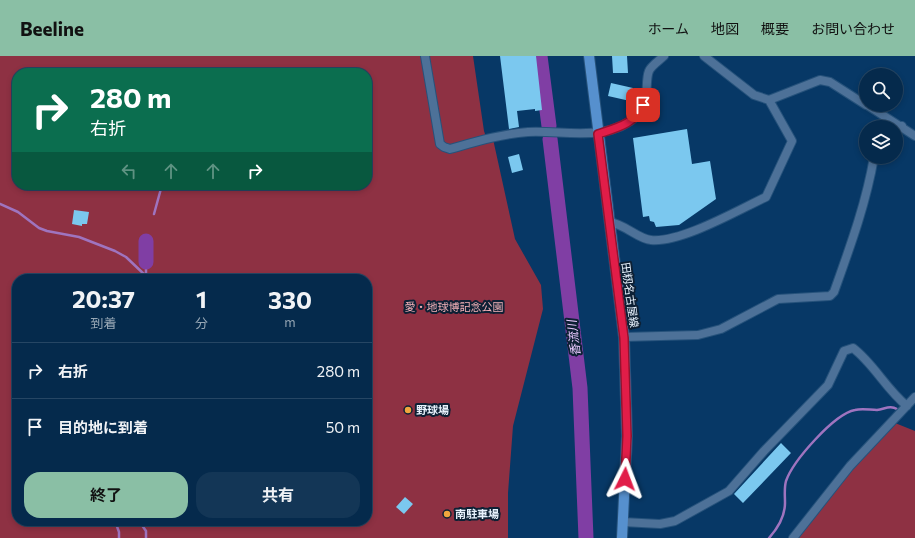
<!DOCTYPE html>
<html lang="ja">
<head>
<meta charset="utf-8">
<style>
	:root { --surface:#052a4c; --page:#133656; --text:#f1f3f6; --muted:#97a7b5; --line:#264664; --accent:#8abfa5 }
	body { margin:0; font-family:Commissioner,"Noto Sans JP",sans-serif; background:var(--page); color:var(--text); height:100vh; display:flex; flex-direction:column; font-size:15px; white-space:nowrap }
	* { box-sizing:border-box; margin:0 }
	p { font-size:13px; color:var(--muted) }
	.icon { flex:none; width:22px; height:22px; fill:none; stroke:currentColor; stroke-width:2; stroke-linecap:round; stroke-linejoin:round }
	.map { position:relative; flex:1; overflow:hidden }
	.side { position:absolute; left:12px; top:218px; width:360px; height:252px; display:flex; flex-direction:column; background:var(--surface); border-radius:16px; box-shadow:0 2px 6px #0003,0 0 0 1px var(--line) }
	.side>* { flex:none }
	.top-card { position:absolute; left:12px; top:12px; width:360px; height:122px; border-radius:16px; box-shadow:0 2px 6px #0003,0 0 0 1px var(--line); background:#0b6e4f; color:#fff; overflow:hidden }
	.fabs { position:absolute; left:859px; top:12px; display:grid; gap:8px }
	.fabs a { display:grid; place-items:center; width:44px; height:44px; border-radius:50%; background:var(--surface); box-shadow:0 2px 6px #0003,0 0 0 1px var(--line); font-size:20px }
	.pin { position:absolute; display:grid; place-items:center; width:34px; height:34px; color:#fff; margin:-17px; border-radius:8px; box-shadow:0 2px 6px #0006 }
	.me { position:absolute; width:44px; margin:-22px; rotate:3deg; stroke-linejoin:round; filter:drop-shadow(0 0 3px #0008) }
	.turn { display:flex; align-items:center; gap:14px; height:84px; padding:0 12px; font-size:18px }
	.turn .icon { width:52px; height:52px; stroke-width:2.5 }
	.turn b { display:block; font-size:28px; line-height:34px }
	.lanes { display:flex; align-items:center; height:38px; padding:0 12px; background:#0003; justify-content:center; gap:20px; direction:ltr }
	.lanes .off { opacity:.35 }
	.eta { display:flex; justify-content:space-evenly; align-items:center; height:68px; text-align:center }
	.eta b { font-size:24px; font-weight:700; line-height:28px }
	.primary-button { display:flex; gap:8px; margin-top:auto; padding:8px 12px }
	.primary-button a { flex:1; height:46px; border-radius:16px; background:var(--accent); color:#111; font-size:16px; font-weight:700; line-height:46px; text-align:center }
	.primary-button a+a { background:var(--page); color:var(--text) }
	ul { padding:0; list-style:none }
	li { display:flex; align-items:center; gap:12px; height:56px; padding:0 12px; border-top:1px solid var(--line) }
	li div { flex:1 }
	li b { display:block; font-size:15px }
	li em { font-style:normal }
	header { display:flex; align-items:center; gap:24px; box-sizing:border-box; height:56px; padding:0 20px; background:var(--accent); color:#111 }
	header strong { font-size:19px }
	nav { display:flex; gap:22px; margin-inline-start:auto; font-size:14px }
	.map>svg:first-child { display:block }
	.green { fill:#8e3143; fill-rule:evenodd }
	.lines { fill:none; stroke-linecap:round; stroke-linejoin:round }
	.stream { stroke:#9f74bf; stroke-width:2.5 }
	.river { stroke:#803ea4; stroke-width:15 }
	.building { fill:#7bc8ef }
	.minor-casing { stroke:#26527b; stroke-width:10 }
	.secondary-casing { stroke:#26527b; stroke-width:12 }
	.minor { stroke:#4d7198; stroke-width:8 }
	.secondary { stroke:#5690ce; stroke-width:10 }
	.route-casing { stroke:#92132f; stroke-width:10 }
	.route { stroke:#e11d48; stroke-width:7 }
	.poi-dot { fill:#f0a63e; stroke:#0d2034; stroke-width:1.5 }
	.labels { text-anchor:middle; stroke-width:4; stroke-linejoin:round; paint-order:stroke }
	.street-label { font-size:11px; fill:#e8f2fd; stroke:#0d2034 }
	.park-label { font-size:11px; fill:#f3b1b8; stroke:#0d2034 }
	.poi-label { font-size:11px; font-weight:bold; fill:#e8f2fd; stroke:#0d2034; text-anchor:start }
	.water-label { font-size:12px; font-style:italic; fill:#e9c9fe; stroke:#0d2034 }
</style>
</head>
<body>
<header>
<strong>Beeline</strong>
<nav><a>ホーム</a><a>地図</a><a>概要</a><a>お問い合わせ</a></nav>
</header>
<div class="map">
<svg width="915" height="482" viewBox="0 0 915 482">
	<rect width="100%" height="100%" fill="#073866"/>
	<path class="green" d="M0 0H473L484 75 487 84 493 83 515 183 541 229 543 253 513 370 508 437V482H0ZM17 17H367V129H17ZM17 223H367V465H17Z
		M895 367 915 375V482H797L852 413Z"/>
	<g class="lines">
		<path class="stream" d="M0 148 18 156 39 172 47 175 79 181 115 195 126 201 146 220
			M154 158 162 129
			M146 223V209
			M115 465 119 476V482
			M139 465 146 475V482
			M769 482C778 472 785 461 785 447 785 439 784 432 786 425 793 405 834 358 855 354 862 352 870 354 877 354 885 353 890 349 897 353"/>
		<path class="river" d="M540 0 549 70
			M550 83 580 332 586 482
			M146 206V185"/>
	</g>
	<path class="building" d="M500 0H536L542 54 535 55V53L517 55 519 71 509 73Z
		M612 0H627L628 17H613Z
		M611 27 633 32 630 45 608 40Z
		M687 73 692 108 710 105 716 143 679 169 656 171 654 166 650 165 649 160 643 161 633 82Z
		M519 98 523 114 512 117 508 101Z
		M74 154 89 156 87 168H82V170L72 168Z
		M781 387 791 397 743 447 734 438Z
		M405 441 413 448 404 458 396 451Z"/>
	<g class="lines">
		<defs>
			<path id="minor" d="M425 0 440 88 444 91 450 93C475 86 501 78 528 76 565 74 608 87 638 59 651 47 644 27 649 15 651 10 660 4 664 0
				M769 44 820 24 830 26 866 49
				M867 49 915 80
				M896 77 902 70
				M609 166C625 168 638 183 651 184 681 187 738 154 766 141L792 85 769 44 754 39 704 0
				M624 281 698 279 721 273 778 243 830 240 834 236C850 191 866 148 874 101
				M623 466 660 468 675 465 729 435 764 395 828 329 844 295 853 292C874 308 886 333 907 350
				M793 482 850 410 915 341"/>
			<path id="secondary" d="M589 0 624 281 627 380 622 482"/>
		</defs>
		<use href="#minor" class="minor-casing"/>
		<use href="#secondary" class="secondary-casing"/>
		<use href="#minor" class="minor"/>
		<use href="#secondary" class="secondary"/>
	</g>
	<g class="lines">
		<defs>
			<path id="route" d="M625 423 627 380 624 282 598 78C616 72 635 68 643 49"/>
		</defs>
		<use href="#route" class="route-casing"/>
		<use href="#route" class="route"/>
	</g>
	<g class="poi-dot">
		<circle cx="408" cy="354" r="4"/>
		<circle cx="447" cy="458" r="4"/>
	</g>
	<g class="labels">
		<g class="street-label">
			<text transform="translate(630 239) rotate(82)" y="4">田籾名古屋線</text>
		</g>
		<g class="park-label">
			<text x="454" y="255">愛・地球博記念公園</text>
		</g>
		<g class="poi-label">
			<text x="416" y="358">野球場</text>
			<text x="455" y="462">南駐車場</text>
		</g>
		<g class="water-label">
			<text transform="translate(574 282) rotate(-97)" y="4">香流川</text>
		</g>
	</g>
</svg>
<div class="fabs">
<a><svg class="icon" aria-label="search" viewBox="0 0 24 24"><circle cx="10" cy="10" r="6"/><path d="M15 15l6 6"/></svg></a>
<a><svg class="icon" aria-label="layers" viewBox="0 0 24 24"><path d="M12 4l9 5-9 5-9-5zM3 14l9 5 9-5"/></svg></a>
</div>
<div class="pin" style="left:643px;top:49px;background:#d93025"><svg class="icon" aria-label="arrive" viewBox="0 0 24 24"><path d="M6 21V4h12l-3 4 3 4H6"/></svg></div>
<svg class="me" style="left:625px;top:423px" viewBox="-20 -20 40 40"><path d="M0-17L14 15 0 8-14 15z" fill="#e11d48" stroke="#fff" stroke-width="4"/></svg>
<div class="top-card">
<div class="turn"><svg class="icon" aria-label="right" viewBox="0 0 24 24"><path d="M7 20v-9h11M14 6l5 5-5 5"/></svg><div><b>280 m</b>右折</div></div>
<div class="lanes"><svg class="icon off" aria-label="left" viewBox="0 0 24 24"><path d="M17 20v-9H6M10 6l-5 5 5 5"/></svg><svg class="icon off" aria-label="ahead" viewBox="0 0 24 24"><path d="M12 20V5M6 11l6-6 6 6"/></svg><svg class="icon off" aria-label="ahead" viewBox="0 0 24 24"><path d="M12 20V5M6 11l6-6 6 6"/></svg><svg class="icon" aria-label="right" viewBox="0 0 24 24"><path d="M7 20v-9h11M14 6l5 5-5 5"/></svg></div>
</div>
<section class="side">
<div class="eta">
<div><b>20:37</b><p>到着</p></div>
<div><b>1</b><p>分</p></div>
<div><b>330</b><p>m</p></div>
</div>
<ul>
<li><svg class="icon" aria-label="right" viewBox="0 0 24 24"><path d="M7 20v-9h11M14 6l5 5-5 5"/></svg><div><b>右折</b></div><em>280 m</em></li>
<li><svg class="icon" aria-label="arrive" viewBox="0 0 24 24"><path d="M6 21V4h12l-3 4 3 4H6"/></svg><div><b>目的地に到着</b></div><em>50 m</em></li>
</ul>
<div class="primary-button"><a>終了</a><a>共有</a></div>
</section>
</div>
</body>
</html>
